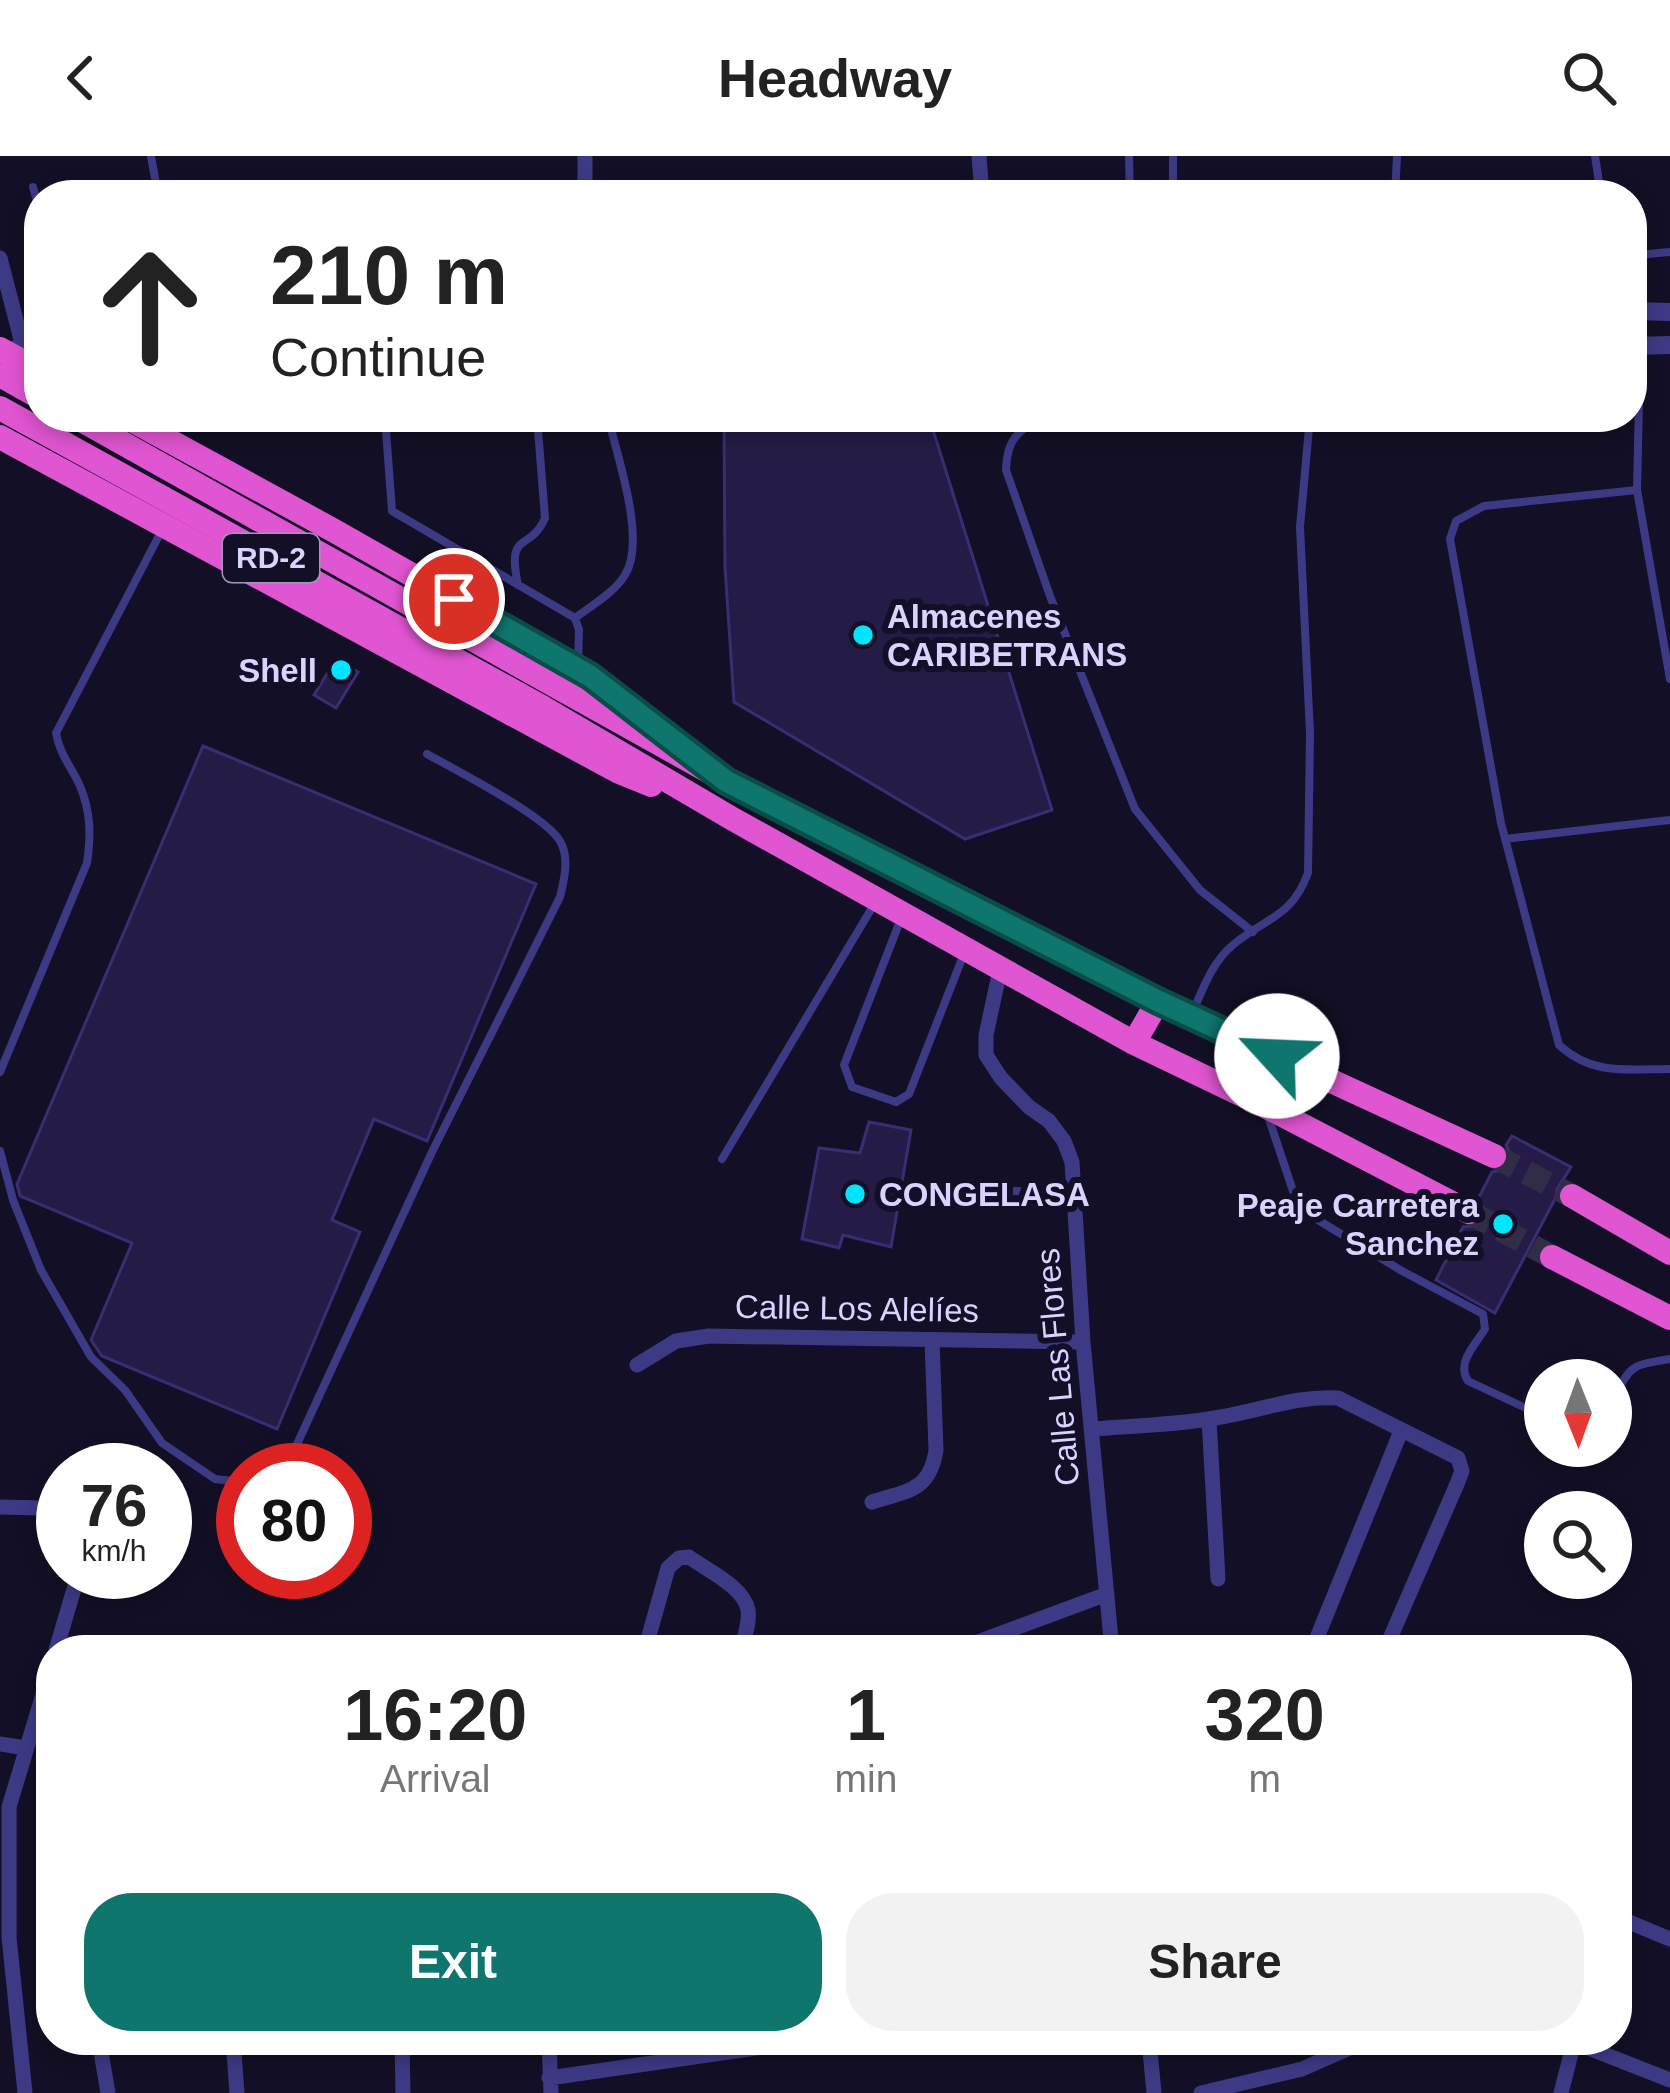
<!DOCTYPE html>
<html lang="en">
<head>
<meta charset="utf-8">
<style>
	:root { --surface:#fff; --page:#f2f2f2; --text:#222; --muted:#767676; --accent:#0f766e }
	body { margin:0; font-family:Arial,sans-serif; background:var(--page); color:var(--text); height:100vh; display:flex; flex-direction:column; font-size:45px; white-space:nowrap }
	* { box-sizing:border-box; margin:0 }
	p { font-size:39px; color:var(--muted) }
	.icon { flex:none; width:66px; height:66px; fill:none; stroke:currentColor; stroke-width:2; stroke-linecap:round; stroke-linejoin:round }
	.map { position:relative; flex:1; overflow:hidden }
	.side { position:absolute; left:36px; top:1479px; width:1596px; height:420px; display:flex; flex-direction:column; background:var(--surface); border-radius:48px; box-shadow:0 6px 18px #0003 }
	.side>* { flex:none }
	.hud { position:absolute; left:24px; top:24px; width:1623px; height:252px; border-radius:48px; box-shadow:0 6px 18px #0003; background:#fff; color:var(--text); overflow:hidden }
	.needle { width:78px; rotate:179deg }
	.tools { position:absolute; left:1524px; top:1203px; display:grid; gap:24px }
	.tools a { display:grid; place-items:center; width:108px; height:108px; border-radius:50%; background:var(--surface); box-shadow:0 6px 18px #0003; font-size:60px }
	.speed { position:absolute; left:36px; top:1287px; display:flex; gap:24px; font-size:60px; font-weight:700; text-align:center }
	.speed>* { display:grid; place-content:center; width:156px; height:156px; border-radius:50%; background:var(--surface); box-shadow:0 6px 18px #0003; line-height:1 }
	.speed small { font-size:30px; font-weight:400 }
	.speed .limit { border:18px solid #d22; background:#fff; color:#111 }
	.pin { position:absolute; display:grid; place-items:center; width:102px; height:102px; color:#fff; margin:-51px; border:6px solid #fff; border-radius:50%; box-shadow:0 3px 12px #0007 }
	.me { position:absolute; width:132px; margin:-66px; rotate:295deg; stroke-linejoin:round; filter:drop-shadow(0 0 9px #0008) }
	.turn { display:flex; align-items:center; gap:42px; height:252px; padding:0 48px; font-size:54px }
	.turn .icon { width:156px; height:156px; stroke-width:2.5 }
	.turn b { display:block; font-size:84px; line-height:102px }
	.eta { display:flex; justify-content:space-evenly; align-items:center; height:204px; text-align:center }
	.eta b { font-size:72px; font-weight:700; line-height:84px }
	.cta { display:flex; gap:24px; margin-top:auto; padding:24px 48px }
	.cta a { flex:1; height:138px; border-radius:48px; background:var(--accent); color:#fff; font-size:48px; font-weight:700; line-height:138px; text-align:center }
	.cta a+a { background:var(--page); color:var(--text) }
	header { display:flex; justify-content:space-between; align-items:center; height:156px; padding:0 48px; background:var(--surface); font-size:54px; font-weight:700 }
	.map>svg:first-child { display:block }
	.building { fill:#241b47; stroke:#3b2d73; stroke-width:3 }
	.lines { fill:none; stroke-linecap:round; stroke-linejoin:round }
	.trunk-tunnel { stroke:#312d47; stroke-width:24; stroke-dasharray:24 12; stroke-linecap:butt }
	.service { stroke:#3d3a85; stroke-width:8 }
	.minor { stroke:#3d3a85; stroke-width:15 }
	.tertiary { stroke:#3d3a85; stroke-width:18 }
	.trunk { stroke:#e055d1; stroke-width:24 }
	.trunk-bridge { stroke:#e055d1; stroke-width:24 }
	.route-casing { stroke:#0a4d48; stroke-width:30 }
	.route { stroke:#0f766e; stroke-width:21 }
	.poi-dot { fill:#00e5ff; stroke:#130f26; stroke-width:4.5 }
	.labels { text-anchor:middle; stroke-width:12; stroke-linejoin:round; paint-order:stroke }
	.shield { fill:#130f26; stroke:#9e99be; stroke-width:3 }
	.shield-label { font-size:30px; font-weight:bold; fill:#d9d4ff }
	.poi-label { font-size:33px; font-weight:bold; fill:#d9d4ff; stroke:#130f26; text-anchor:start }
	.street-label { font-size:33px; fill:#d9d4ff; stroke:#130f26 }
</style>
</head>
<body>
<header><svg class="icon" aria-label="back" viewBox="0 0 24 24"><path d="M15 5l-7 7 7 7"/></svg>Headway<svg class="icon" aria-label="search" viewBox="0 0 24 24"><circle cx="10" cy="10" r="6"/><path d="M15 15l6 6"/></svg></header>
<div class="map">
<svg width="1670" height="1937" viewBox="0 0 1670 1937">
	<rect width="100%" height="100%" fill="#130f26"/>
	<path class="building" d="M724 261H929L1052 654 965 683 734 546 725 411Z
		M336 503 358 516 336 552 314 539Z
		M203 590 536 728 427 985 374 963 332 1064 360 1076 277 1273 102 1200 91 1184 132 1087 20 1040 17 1028Z
		M869 966 911 974 891 1091 843 1079 839 1092 802 1083 819 992 860 997Z
		M1512 980 1571 1011 1557 1033 1556 1041 1495 1157 1436 1124 1463 1071 1477 1070 1483 1065 1485 1054 1478 1043 1492 1016 1502 1014 1508 1008 1510 997 1506 989Z"/>
	<g class="lines">
		<path class="trunk-tunnel" d="M1494 1000 1572 1040
			M1469 1056 1552 1101"/>
		<path class="service" d="M151 0 158 39
			M1129 0 1130 39
			M1595 0 1601 39
			M33 31 39 53
			M1173 39V0
			M1395 39 1397 0
			M1632 96 1637 99 1670 96
			M1641 157 1637 334 1670 523
			M385 261 392 355 575 462 579 474 578 508
			M1185 261 1026 271C1010 283 1007 294 1006 314L1050 440 1135 653 1200 734 1253 776
			M1637 334 1484 350 1456 365 1450 383 1501 667 1559 889C1593 920 1627 913 1670 913
			M518 429C506 373 530 397 545 362L537 261
			M575 462C592 449 614 437 625 419 647 384 617 300 608 261
			M1505 683 1670 664
			M902 760 844 909 852 931 896 946 909 938 965 795
			M1194 853C1204 830 1213 805 1234 788 1267 761 1292 761 1308 717L1310 577 1300 371 1310 261
			M0 916 87 707C91 680 91 656 80 630 72 612 59 597 56 577L163 372
			M1267 957 1296 1044 1308 1058 1402 1115 1483 1158 1485 1173C1475 1189 1456 1207 1468 1225L1545 1261
			M0 995 13 1044 41 1114 91 1201 125 1234 162 1287 215 1323 243 1326
			M722 1003 876 745
			M933 1035H1073
			M1611 1248C1631 1210 1627 1210 1670 1203
			M280 1314 291 1301 432 996 560 741C564 724 570 702 560 685 544 659 457 615 427 598"/>
		<path class="minor" d="M979 0 982 39
			M585 39V0
			M0 102 23 191
			M1000 814 986 879V899L1001 922 1029 951 1049 965 1064 985 1072 1006 1083 1186 1112 1494
			M637 1209 676 1185 709 1180 1083 1186
			M1209 1263 1218 1423
			M1091 1273C1132 1270 1175 1269 1215 1262 1257 1256 1296 1239 1338 1242L1458 1302 1462 1315 1457 1328 1385 1494
			M872 1346C907 1335 930 1335 936 1294L932 1184
			M0 1351 45 1352 63 1363
			M56 1494 79 1416
			M645 1494 668 1412 679 1402 689 1401C707 1414 744 1431 748 1454 750 1467 744 1482 741 1494
			M956 1494 1107 1438
			M1312 1494 1401 1275
			M0 1588 26 1592
			M1617 1761 1670 1783
			M99 1884 108 1937
			M233 1884 237 1937
			M402 1884 403 1937
			M549 1884 551 1937
			M1149 1884 1154 1937
			M1568 1884 1670 1924
			M549 1922 812 1884
			M25 1937 9 1781V1651L51 1512
			M1201 1937 1302 1913 1368 1884
			M1561 1937 1574 1886"/>
		<path class="tertiary" d="M1632 155 1670 156
			M1632 190 1670 189
			M6 196 39 186"/>
		<path class="trunk" d="M0 193 39 214
			M126 261 331 373 590 520 657 572
			M0 281 619 616 651 629
			M563 534 726 625 1158 845 1494 1000
			M542 551 731 662 1134 887 1265 950 1469 1056
			M1134 887 1158 845
			M1572 1040 1670 1097
			M1552 1101 1670 1162"/>
		<path class="trunk-bridge" d="M0 219 39 241
			M0 252 542 551
			M76 261 563 534"/>
	</g>
	<g class="lines">
		<defs>
			<path id="route" d="M454 443 590 520 726 625 1158 845 1277 900"/>
		</defs>
		<use href="#route" class="route-casing"/>
		<use href="#route" class="route"/>
	</g>
	<g class="poi-dot">
		<circle cx="863" cy="479" r="12"/>
		<circle cx="341" cy="514" r="12"/>
		<circle cx="855" cy="1038" r="12"/>
		<circle cx="1503" cy="1068" r="12"/>
	</g>
	<g class="labels">
		<rect class="shield" x="223" y="378" width="96" height="48" rx="9"/>
		<g class="shield-label">
			<text x="271" y="412">RD-2</text>
		</g>
		<g class="poi-label">
			<text x="887" y="472">Almacenes<tspan x="887" dy="38">CARIBETRANS</tspan></text>
			<text x="317" y="526" text-anchor="end">Shell</text>
			<text x="879" y="1050">CONGELASA</text>
			<text x="1479" y="1061" text-anchor="end">Peaje Carretera<tspan x="1479" dy="38">Sanchez</tspan></text>
		</g>
		<g class="street-label">
			<text transform="translate(857 1152) rotate(1)" y="12">Calle Los Alelíes</text>
			<text transform="translate(1057 1211) rotate(-95)" y="12">Calle Las Flores</text>
		</g>
	</g>
</svg>
<div class="tools">
<a><svg class="needle" viewBox="-14 -14 28 28"><path d="M0-13l5 13h-10z" fill="#e53935"/><path d="M0 13l5-13h-10z" fill="#767676"/></svg></a>
<a><svg class="icon" aria-label="search" viewBox="0 0 24 24"><circle cx="10" cy="10" r="6"/><path d="M15 15l6 6"/></svg></a>
</div>
<div class="speed"><div>76<small>km/h</small></div><div class="limit">80</div></div>
<div class="pin" style="left:454px;top:443px;background:#d93025"><svg class="icon" aria-label="arrive" viewBox="0 0 24 24"><path d="M6 21V4h12l-3 4 3 4H6"/></svg></div>
<svg class="me" style="left:1277px;top:900px" viewBox="-20 -20 40 40"><circle r="19" fill="#fff"/><path d="M0-13L10 11 0 6-10 11z" fill="#0f766e"/></svg>
<div class="hud">
<div class="turn"><svg class="icon" aria-label="ahead" viewBox="0 0 24 24"><path d="M12 20V5M6 11l6-6 6 6"/></svg><div><b>210 m</b>Continue</div></div>
</div>
<section class="side">
<div class="eta">
<div><b>16:20</b><p>Arrival</p></div>
<div><b>1</b><p>min</p></div>
<div><b>320</b><p>m</p></div>
</div>
<div class="cta"><a>Exit</a><a>Share</a></div>
</section>
</div>
</body>
</html>
